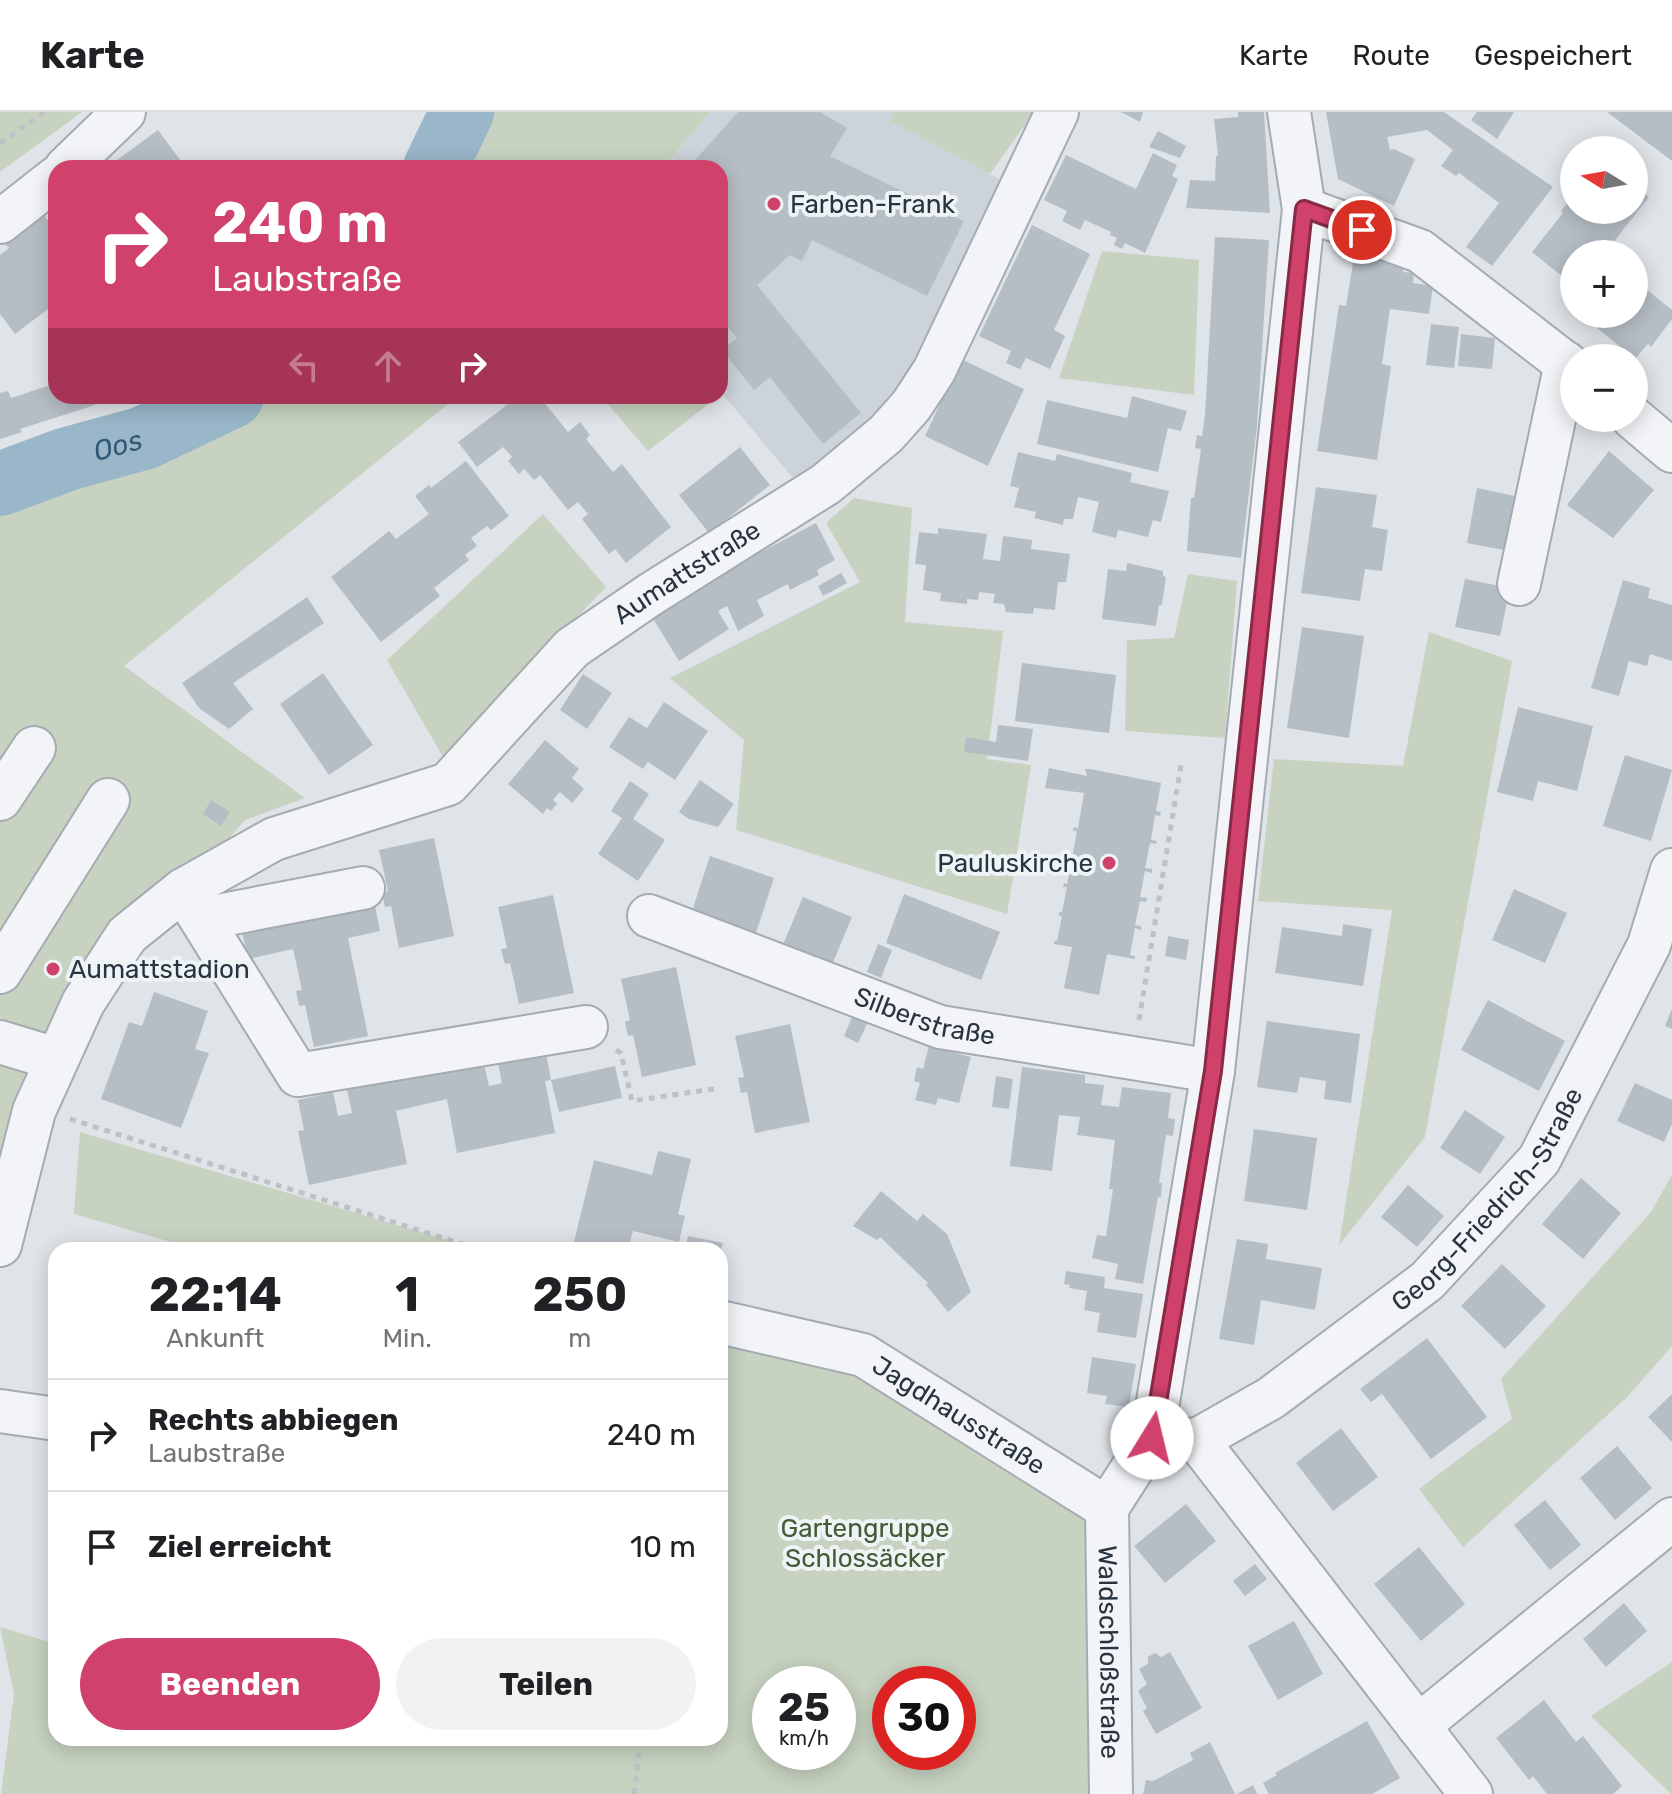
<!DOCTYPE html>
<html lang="de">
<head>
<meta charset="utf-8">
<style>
	:root { --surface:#fff; --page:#f2f2f2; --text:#202124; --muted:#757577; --line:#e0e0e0; --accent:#d0416c }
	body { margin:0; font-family:Rubik,sans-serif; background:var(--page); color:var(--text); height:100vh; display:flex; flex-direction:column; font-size:30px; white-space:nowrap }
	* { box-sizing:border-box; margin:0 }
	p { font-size:26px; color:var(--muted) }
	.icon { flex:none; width:44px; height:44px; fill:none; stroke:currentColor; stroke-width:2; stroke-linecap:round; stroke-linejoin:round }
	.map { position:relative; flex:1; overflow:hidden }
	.details { position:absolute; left:48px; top:1130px; width:680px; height:504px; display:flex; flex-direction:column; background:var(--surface); border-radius:24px; box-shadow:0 4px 20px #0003 }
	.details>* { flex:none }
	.hud { position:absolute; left:48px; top:48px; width:680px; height:244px; border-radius:24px; box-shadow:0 4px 20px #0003; background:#d0416c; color:#fff; overflow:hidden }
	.needle { width:52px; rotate:281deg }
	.fabs { position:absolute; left:1560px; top:24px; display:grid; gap:16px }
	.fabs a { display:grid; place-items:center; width:88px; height:88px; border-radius:50%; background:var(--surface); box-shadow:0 4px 20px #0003; font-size:40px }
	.speed { position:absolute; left:752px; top:1554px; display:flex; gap:16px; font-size:40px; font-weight:700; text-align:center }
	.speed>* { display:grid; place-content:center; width:104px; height:104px; border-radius:50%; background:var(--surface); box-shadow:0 4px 20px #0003; line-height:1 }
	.speed small { font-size:20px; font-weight:400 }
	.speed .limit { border:12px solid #d22; background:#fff; color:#111 }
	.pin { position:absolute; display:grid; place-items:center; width:68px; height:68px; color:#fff; margin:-34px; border:4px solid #fff; border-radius:50%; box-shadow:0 2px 8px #0007 }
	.me { position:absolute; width:88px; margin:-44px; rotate:9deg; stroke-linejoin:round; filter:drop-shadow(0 0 6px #0008) }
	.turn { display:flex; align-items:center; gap:28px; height:168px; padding:0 32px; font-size:36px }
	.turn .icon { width:104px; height:104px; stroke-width:2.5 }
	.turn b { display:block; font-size:56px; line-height:68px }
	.lanes { display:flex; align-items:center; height:76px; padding:0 32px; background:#0003; justify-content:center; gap:40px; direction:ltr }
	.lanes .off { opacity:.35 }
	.eta { display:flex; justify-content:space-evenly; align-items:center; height:136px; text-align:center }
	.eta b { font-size:48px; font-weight:700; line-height:56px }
	.button { display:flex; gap:16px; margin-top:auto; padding:16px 32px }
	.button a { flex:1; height:92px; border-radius:48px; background:var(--accent); color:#fff; font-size:32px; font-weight:700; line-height:92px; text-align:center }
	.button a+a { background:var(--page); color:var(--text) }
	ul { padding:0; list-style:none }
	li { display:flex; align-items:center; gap:24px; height:112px; padding:0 32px; border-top:2px solid var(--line) }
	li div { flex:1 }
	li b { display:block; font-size:30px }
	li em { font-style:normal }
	header { display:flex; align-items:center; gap:48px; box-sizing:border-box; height:112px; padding:0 40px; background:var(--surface); border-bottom:2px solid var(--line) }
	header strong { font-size:38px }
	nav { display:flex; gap:44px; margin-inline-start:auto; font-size:28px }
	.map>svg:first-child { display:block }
	.built { fill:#cdd3da }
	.green { fill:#c7d2c0; fill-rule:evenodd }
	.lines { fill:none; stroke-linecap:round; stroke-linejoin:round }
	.river { stroke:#99b7c9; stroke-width:64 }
	.building { fill:#b6bec5 }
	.minor-casing { stroke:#a4acb2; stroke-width:46 }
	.path { stroke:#bdc2c7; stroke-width:5; stroke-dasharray:6 6; stroke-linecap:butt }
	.minor { stroke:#f2f4f7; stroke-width:42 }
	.route-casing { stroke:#872a46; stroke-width:20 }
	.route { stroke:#d0416c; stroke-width:14 }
	.poi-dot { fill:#d0416c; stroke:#eef3f6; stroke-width:3 }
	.labels { text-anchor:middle; stroke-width:8; stroke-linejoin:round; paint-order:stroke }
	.poi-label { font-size:26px; fill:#283440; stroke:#eef3f6; text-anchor:start }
	.street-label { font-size:26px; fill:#283440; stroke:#eef3f6 }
	.park-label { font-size:26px; fill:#425c35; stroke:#eef3f6 }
	.water-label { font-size:28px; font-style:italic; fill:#315974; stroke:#eef3f6 }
</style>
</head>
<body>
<header>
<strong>Karte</strong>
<nav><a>Karte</a><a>Route</a><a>Gespeichert</a></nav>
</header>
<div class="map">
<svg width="1672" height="1682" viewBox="0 0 1672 1682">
	<rect width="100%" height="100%" fill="#dfe4e8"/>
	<path class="built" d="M710 0H895L890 9 1020 78 886 322 792 365 720 279V56H663Z"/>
	<path class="green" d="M0 0H82L0 60Z
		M493 0H710L663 56H468Z
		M895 0H1034L990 62 890 9Z
		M1102 139 1199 148 1194 283 1059 266Z
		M263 284H458L124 554 305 686 245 708 183 778 127 823 0 1133V389L96 358 248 295Z
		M601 284H719L648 339Z
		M854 386 912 396 905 510 1003 519 987 647 1031 653 1007 802 736 718 744 628 670 566 860 470 826 411Z
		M543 402 606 475 443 645 387 548Z
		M1188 462 1237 469 1225 626 1125 619 1127 528 1174 526Z
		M1429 520 1512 549 1425 1025 1339 1133 1392 798 1258 789 1274 647 1403 654Z
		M80 1020 455 1130 481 1138H199L74 1102Z
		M1672 1063V1234L1627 1285 1463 1435 1419 1377 1512 1307 1501 1267 1651 1100Z
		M720 1210 851 1250 1092 1408 1097 1682H1L14 1582 0 1515 56 1532V1626H720ZM770 1572H838V1640H770ZM890 1572H958V1640H890Z
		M1672 1550V1682H1671L1591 1604Z"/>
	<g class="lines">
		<g class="river">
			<path d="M435 56 462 0"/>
			<path id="s1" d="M0 372 67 347 144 326 232 284"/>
		</g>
	</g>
	<path class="building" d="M738 0H820L847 16 830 44 964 109 927 184 812 128 802 149 790 143 757 173 861 301 823 332 770 265 754 278 722 238 737 226 720 205V56H688Z
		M1121 0H1143L1140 10Z
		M1238 0H1264L1270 101 1186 96 1190 68 1215 69 1216 44H1218L1214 7 1238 5Z
		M1326 0H1444L1553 75 1492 154 1466 135 1499 91 1459 61 1456 64 1441 54 1453 38 1427 18 1387 25 1390 38 1394 37 1415 47 1394 94 1338 67Z
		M1477 0H1514L1497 27 1471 8Z
		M1607 0H1672V49Z
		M158 18 186 56H106Z
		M1158 19 1186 34 1180 46 1149 35Z
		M1153 41 1177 53 1172 64 1178 67 1145 141 1125 131 1122 137 1114 133 1117 126 1110 123 1111 120 1085 108 1080 118 1062 109 1067 99 1044 88 1066 43 1136 77Z
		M1634 73 1649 85 1604 142H1574V174L1532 140 1563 101 1561 99 1570 87 1574 86V98H1634Z
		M44 103 56 120V199L52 194 15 222 0 202V143L9 136 5 132Z
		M1032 113 1090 142 1054 218 1065 224 1050 257 1026 246 1020 257 1006 251 1011 239 979 224Z
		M1215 125 1269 128 1257 315 1241 446 1187 439 1191 386H1194L1201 337 1195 336 1197 323 1202 324 1205 303Z
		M1354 145 1405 152 1403 160 1414 161 1413 171 1433 174 1429 202 1390 197 1382 252 1391 254 1377 348 1317 339 1339 193 1346 194Z
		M1636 169 1672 198V207L1651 235 1648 232 1635 247 1597 216 1609 202H1634Z
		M1431 212 1459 215 1454 256 1426 253Z
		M1461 222 1495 226 1492 257 1458 254Z
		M961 247 1024 277 988 354 925 324Z
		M56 271V284H92L95 293 20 317 22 320 0 327V281L8 279 11 286Z
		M519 284H539L568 320 580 310 590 323 586 327 613 360 622 352 671 415 626 451 615 437 609 442 582 407 588 402 578 390 568 398 540 363 534 368 524 357 519 362 508 349 512 345 503 335 477 355 458 330Z
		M1132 284 1187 299 1181 319 1168 316 1158 360 1037 332 1047 288 1127 306Z
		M740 335 770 373 709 421 679 383Z
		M1609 339 1654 378 1613 426 1567 393Z
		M1018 340 1055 349 1057 342 1132 361 1130 370 1169 379 1161 410 1153 408 1148 425 1118 418 1116 426 1092 420 1099 390 1078 385 1073 407H1064L1063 413 1034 406 1036 400 1014 395 1019 376 1010 374Z
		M466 349 509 404 491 418 487 414 471 426 477 434 465 443 469 448 434 476 440 484 381 530 331 465 389 419 396 427 429 402 415 384 429 373 431 376Z
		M1316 375 1377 383 1372 415 1388 418 1382 459 1365 457 1360 489 1301 481Z
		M1477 376 1520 385 1509 439 1467 431Z
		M816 411 835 448 817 458 819 463 790 478 788 472 757 488 764 504 738 519 727 494 718 499 729 517 679 549 652 505 738 452Z
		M938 416 987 422 983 447 1000 449 1003 424 1032 428 1031 437 1070 442 1066 470H1058L1055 498 1034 496 1033 502 1006 500 1004 492 993 491 995 482 979 480 978 488 967 487V492L940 489 941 481 923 478 926 453 915 452 919 420 938 422Z
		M1127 451 1163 459V464L1166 465 1162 493H1159L1156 514 1102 507 1108 457 1126 459Z
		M841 461 847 471 823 484 818 474Z
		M1465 467 1510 476 1500 524 1455 515Z
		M1623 468 1650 476 1648 486 1672 493V549L1650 542 1647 554 1629 549 1619 584 1591 576Z
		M307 485 324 511 233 571 253 597 229 617 199 596 182 571Z
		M1302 515 1364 524 1349 626 1287 616Z
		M1022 551 1116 563 1109 621 1015 609Z
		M323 561 373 633 329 663 280 592Z
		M583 562 612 581 587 617 560 598Z
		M664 590 708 619 675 668 648 650 643 657 609 635 629 605 647 616Z
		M1518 595 1593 614 1577 679 1538 669 1533 689 1497 680Z
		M998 613 1033 617 1028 649 964 640 966 625 996 630Z
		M545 628 579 657 572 666 584 677 572 691 560 680 553 688 557 692 551 699 547 696 543 702 508 672Z
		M1625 643 1672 658 1651 729 1603 714Z
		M1049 656 1087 664 1085 657H1090L1161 671 1156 699 1161 700 1160 704 1155 703 1151 728 1157 729 1156 732 1150 731 1145 756 1152 757V761L1145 759 1140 785 1147 786 1146 790 1140 789 1135 813 1141 814V818L1135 816 1130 843 1135 844V847L1107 842 1099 883 1064 876 1072 835 1054 832V829H1057L1062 804H1059V800H1062L1067 775H1063L1064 771 1067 772 1077 719H1073L1074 715 1078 716 1084 681 1045 676Z
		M700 668 734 692 718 715 689 707 679 700Z
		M630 669 649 682 633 707 665 728 638 769 598 742 622 706 611 699Z
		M211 688 230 700 221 714 203 702Z
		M434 726 454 824 399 836 391 794 385 795 382 780 388 779 379 738Z
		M710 744 774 766 753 830 689 808Z
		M1514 777 1567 801 1545 851 1492 828Z
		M904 782 1000 820 981 868 886 831Z
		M553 783 574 881 519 892 510 851 505 852 501 837 507 836 498 795Z
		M803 785 852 805 831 855 782 835Z
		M374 788 380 819 348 826 368 924 314 935 305 893 299 894 296 879 302 878 293 837 248 847 241 815Z
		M1343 812 1372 817 1363 874 1275 861 1282 815 1342 824Z
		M1168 824 1189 828 1186 848 1165 844Z
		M878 832 892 838 881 866 867 860Z
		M676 855 696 953 642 965 633 923 628 924 625 910 630 908 621 867Z
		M154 880 208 899 195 937 209 941 181 1016 101 987 129 910 142 914Z
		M1488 888 1565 929 1539 979 1461 938Z
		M1672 897V917L1665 914Z
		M853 903 868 910 858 931 844 924Z
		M1267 909 1360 922 1351 991 1324 987 1326 969 1300 965 1297 981 1257 975Z
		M790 912 810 1010 755 1021 747 980 741 981 738 966 744 965 735 924Z
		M929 934 971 945 959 991 938 986 936 993 915 988 920 971 914 969 917 955 923 957Z
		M545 935 551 968 545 969 555 1021 457 1041 447 987 396 999 407 1052 309 1073 298 1019 304 1018 298 988 333 980 338 1004 352 1001 347 978 483 948 489 974 502 971 497 946Z
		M615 954 622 986 559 1000 551 968Z
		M1022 955 1085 963V971L1104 973 1101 993 1119 995 1122 975 1171 981 1168 1006 1175 1007 1173 1024 1166 1023 1159 1071H1162L1161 1085H1158L1143 1172 1115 1167 1118 1152 1092 1146 1097 1123 1106 1124 1113 1077H1109L1115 1028 1077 1023 1080 1005 1059 1003 1052 1059 1010 1054Z
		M996 964 1013 967 1009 997 992 995Z
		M1635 971 1672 988V1012L1664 1030 1617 1009Z
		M1465 998 1505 1025 1480 1062 1440 1036Z
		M1254 1017 1317 1026 1307 1098 1244 1089Z
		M658 1039 691 1047 678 1102 685 1104 679 1130 633 1119 628 1138H590L573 1134 594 1048 652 1063Z
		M1581 1066 1621 1101 1583 1147 1542 1112Z
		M1408 1073 1444 1104 1417 1135 1381 1105Z
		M881 1079 917 1109 923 1102 947 1122 971 1180 948 1200 926 1173 928 1171 880 1125 877 1128 853 1114Z
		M688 1124 723 1131 721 1138H685Z
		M1237 1127 1268 1132 1266 1147 1322 1156 1315 1198 1261 1188 1254 1233 1219 1227Z
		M1502 1152 1546 1194 1505 1237 1461 1194Z
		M1066 1159 1105 1165 1104 1176 1143 1182 1136 1226 1097 1220 1100 1201 1084 1198 1087 1179 1069 1176 1070 1173 1064 1172Z
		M1427 1226 1487 1305 1431 1347 1382 1282 1371 1290 1360 1277Z
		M1092 1245 1136 1252 1129 1295 1105 1292 1107 1284 1087 1281Z
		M1672 1282V1330L1648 1305Z
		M1341 1316 1378 1365 1333 1399 1296 1351Z
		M1617 1334 1652 1376 1615 1408 1580 1366Z
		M1545 1388 1581 1433 1550 1458 1514 1413Z
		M1186 1392 1216 1429 1165 1471 1134 1434Z
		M1419 1435 1465 1492 1421 1529 1374 1472Z
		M1255 1452 1267 1467 1245 1484 1233 1469Z
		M1624 1491 1647 1519 1606 1555 1583 1527Z
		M1294 1509 1323 1562 1278 1588 1248 1534Z
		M1170 1540 1202 1596 1156 1622 1143 1599 1147 1596 1138 1579 1147 1572 1139 1557 1148 1552V1545L1155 1541 1161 1545Z
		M1544 1588 1576 1630 1583 1624 1622 1674 1613 1682H1547L1533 1664 1529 1668 1496 1626Z
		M1367 1609 1400 1666 1372 1682H1269L1263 1671 1277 1663 1275 1661Z
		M1210 1630 1235 1682H1143L1146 1668 1153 1669 1193 1648 1190 1641Z
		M1253 1673 1257 1682H1237Z"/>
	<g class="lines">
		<defs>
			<g id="minor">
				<path d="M1289 0 1304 97 1213 959 1152 1326 1197 1328 1471 1682"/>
				<path d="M66 56 124 0"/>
				<path d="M1304 97 1420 139 1574 258"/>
				<path d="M0 110 56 66"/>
				<path d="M1633 306 1672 339"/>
				<path d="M1519 472 1566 251"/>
				<path d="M0 687 34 636"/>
				<path d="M183 778 298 963 586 915"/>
				<path id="s2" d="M649 804 940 915 1213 959"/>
				<path d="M202 807 363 776"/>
				<path d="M0 860 108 688"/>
				<path d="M0 930 56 947"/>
				<path id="s3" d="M0 1133 34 999 83 891 127 823 183 778 274 727 448 672 572 536 651 482 826 372 886 322 911 294 934 259 1057 0"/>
				<path id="s4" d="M720 1210 863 1243 1107 1396 1152 1326"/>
				<path d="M0 1299 56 1307"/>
				<path id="s5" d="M1197 1328 1271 1286 1427 1169 1539 1048 1649 833 1672 758"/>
				<path id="s6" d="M1107 1396 1111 1682"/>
				<path d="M1418 1614 1672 1407"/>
			</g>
		</defs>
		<use href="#minor" class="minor-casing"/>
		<path class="path" d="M0 31 45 0
			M1139 908 1181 653
			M616 938 621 941 632 989 719 976
			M70 1007 481 1138
			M634 1682 641 1626"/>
		<use href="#minor" class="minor"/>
	</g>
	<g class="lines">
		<defs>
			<path id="route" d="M1152 1326 1213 959 1304 97 1362 118"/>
		</defs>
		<use href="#route" class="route-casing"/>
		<use href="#route" class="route"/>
	</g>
	<g class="poi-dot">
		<circle cx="774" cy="92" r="8"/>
		<circle cx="1109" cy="751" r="8"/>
		<circle cx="53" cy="857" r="8"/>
	</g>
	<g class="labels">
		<g class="poi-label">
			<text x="790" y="101">Farben-Frank</text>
			<text x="1093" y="760" text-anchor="end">Pauluskirche</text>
			<text x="69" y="866">Aumattstadion</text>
		</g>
		<g class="street-label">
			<text dy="9" stroke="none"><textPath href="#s3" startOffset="1018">Aumattstraße</textPath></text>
			<text dy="9" stroke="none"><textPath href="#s2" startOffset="294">Silberstraße</textPath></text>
			<text dy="9" stroke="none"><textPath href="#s5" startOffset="382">Georg-Friedrich-Straße</textPath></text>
			<text dy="9" stroke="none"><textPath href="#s4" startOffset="260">Jagdhausstraße</textPath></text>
			<text dy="9" stroke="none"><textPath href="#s6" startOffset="144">Waldschloßstraße</textPath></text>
		</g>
		<g class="park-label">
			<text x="865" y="1425">Gartengruppe<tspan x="865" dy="30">Schlossäcker</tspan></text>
		</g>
		<g class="water-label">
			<text dy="10" stroke="none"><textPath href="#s1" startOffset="124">Oos</textPath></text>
		</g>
	</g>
</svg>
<div class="fabs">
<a><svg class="needle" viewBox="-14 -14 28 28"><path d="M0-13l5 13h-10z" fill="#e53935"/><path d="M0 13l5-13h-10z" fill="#757577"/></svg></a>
<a>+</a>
<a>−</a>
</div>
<div class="speed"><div>25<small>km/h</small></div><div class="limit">30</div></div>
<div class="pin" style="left:1362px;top:118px;background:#d93025"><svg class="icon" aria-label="arrive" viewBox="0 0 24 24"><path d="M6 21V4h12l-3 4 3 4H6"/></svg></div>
<svg class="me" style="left:1152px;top:1326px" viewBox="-20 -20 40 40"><circle r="19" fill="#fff"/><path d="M0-13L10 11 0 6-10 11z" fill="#d0416c"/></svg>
<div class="hud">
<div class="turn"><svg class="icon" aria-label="right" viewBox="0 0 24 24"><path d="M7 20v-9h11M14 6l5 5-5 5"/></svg><div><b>240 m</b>Laubstraße</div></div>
<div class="lanes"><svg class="icon off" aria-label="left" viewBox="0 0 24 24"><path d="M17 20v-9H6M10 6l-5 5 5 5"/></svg><svg class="icon off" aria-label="ahead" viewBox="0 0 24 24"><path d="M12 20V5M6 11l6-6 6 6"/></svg><svg class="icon" aria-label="right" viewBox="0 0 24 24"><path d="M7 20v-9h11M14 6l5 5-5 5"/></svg></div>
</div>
<section class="details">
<div class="eta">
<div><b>22:14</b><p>Ankunft</p></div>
<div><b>1</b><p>Min.</p></div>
<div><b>250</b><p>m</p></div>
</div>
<ul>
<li><svg class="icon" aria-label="right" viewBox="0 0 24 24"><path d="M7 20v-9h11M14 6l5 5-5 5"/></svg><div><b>Rechts abbiegen</b><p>Laubstraße</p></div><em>240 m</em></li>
<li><svg class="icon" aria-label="arrive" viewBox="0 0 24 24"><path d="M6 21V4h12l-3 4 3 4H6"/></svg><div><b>Ziel erreicht</b></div><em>10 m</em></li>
</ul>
<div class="button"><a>Beenden</a><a>Teilen</a></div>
</section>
</div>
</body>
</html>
